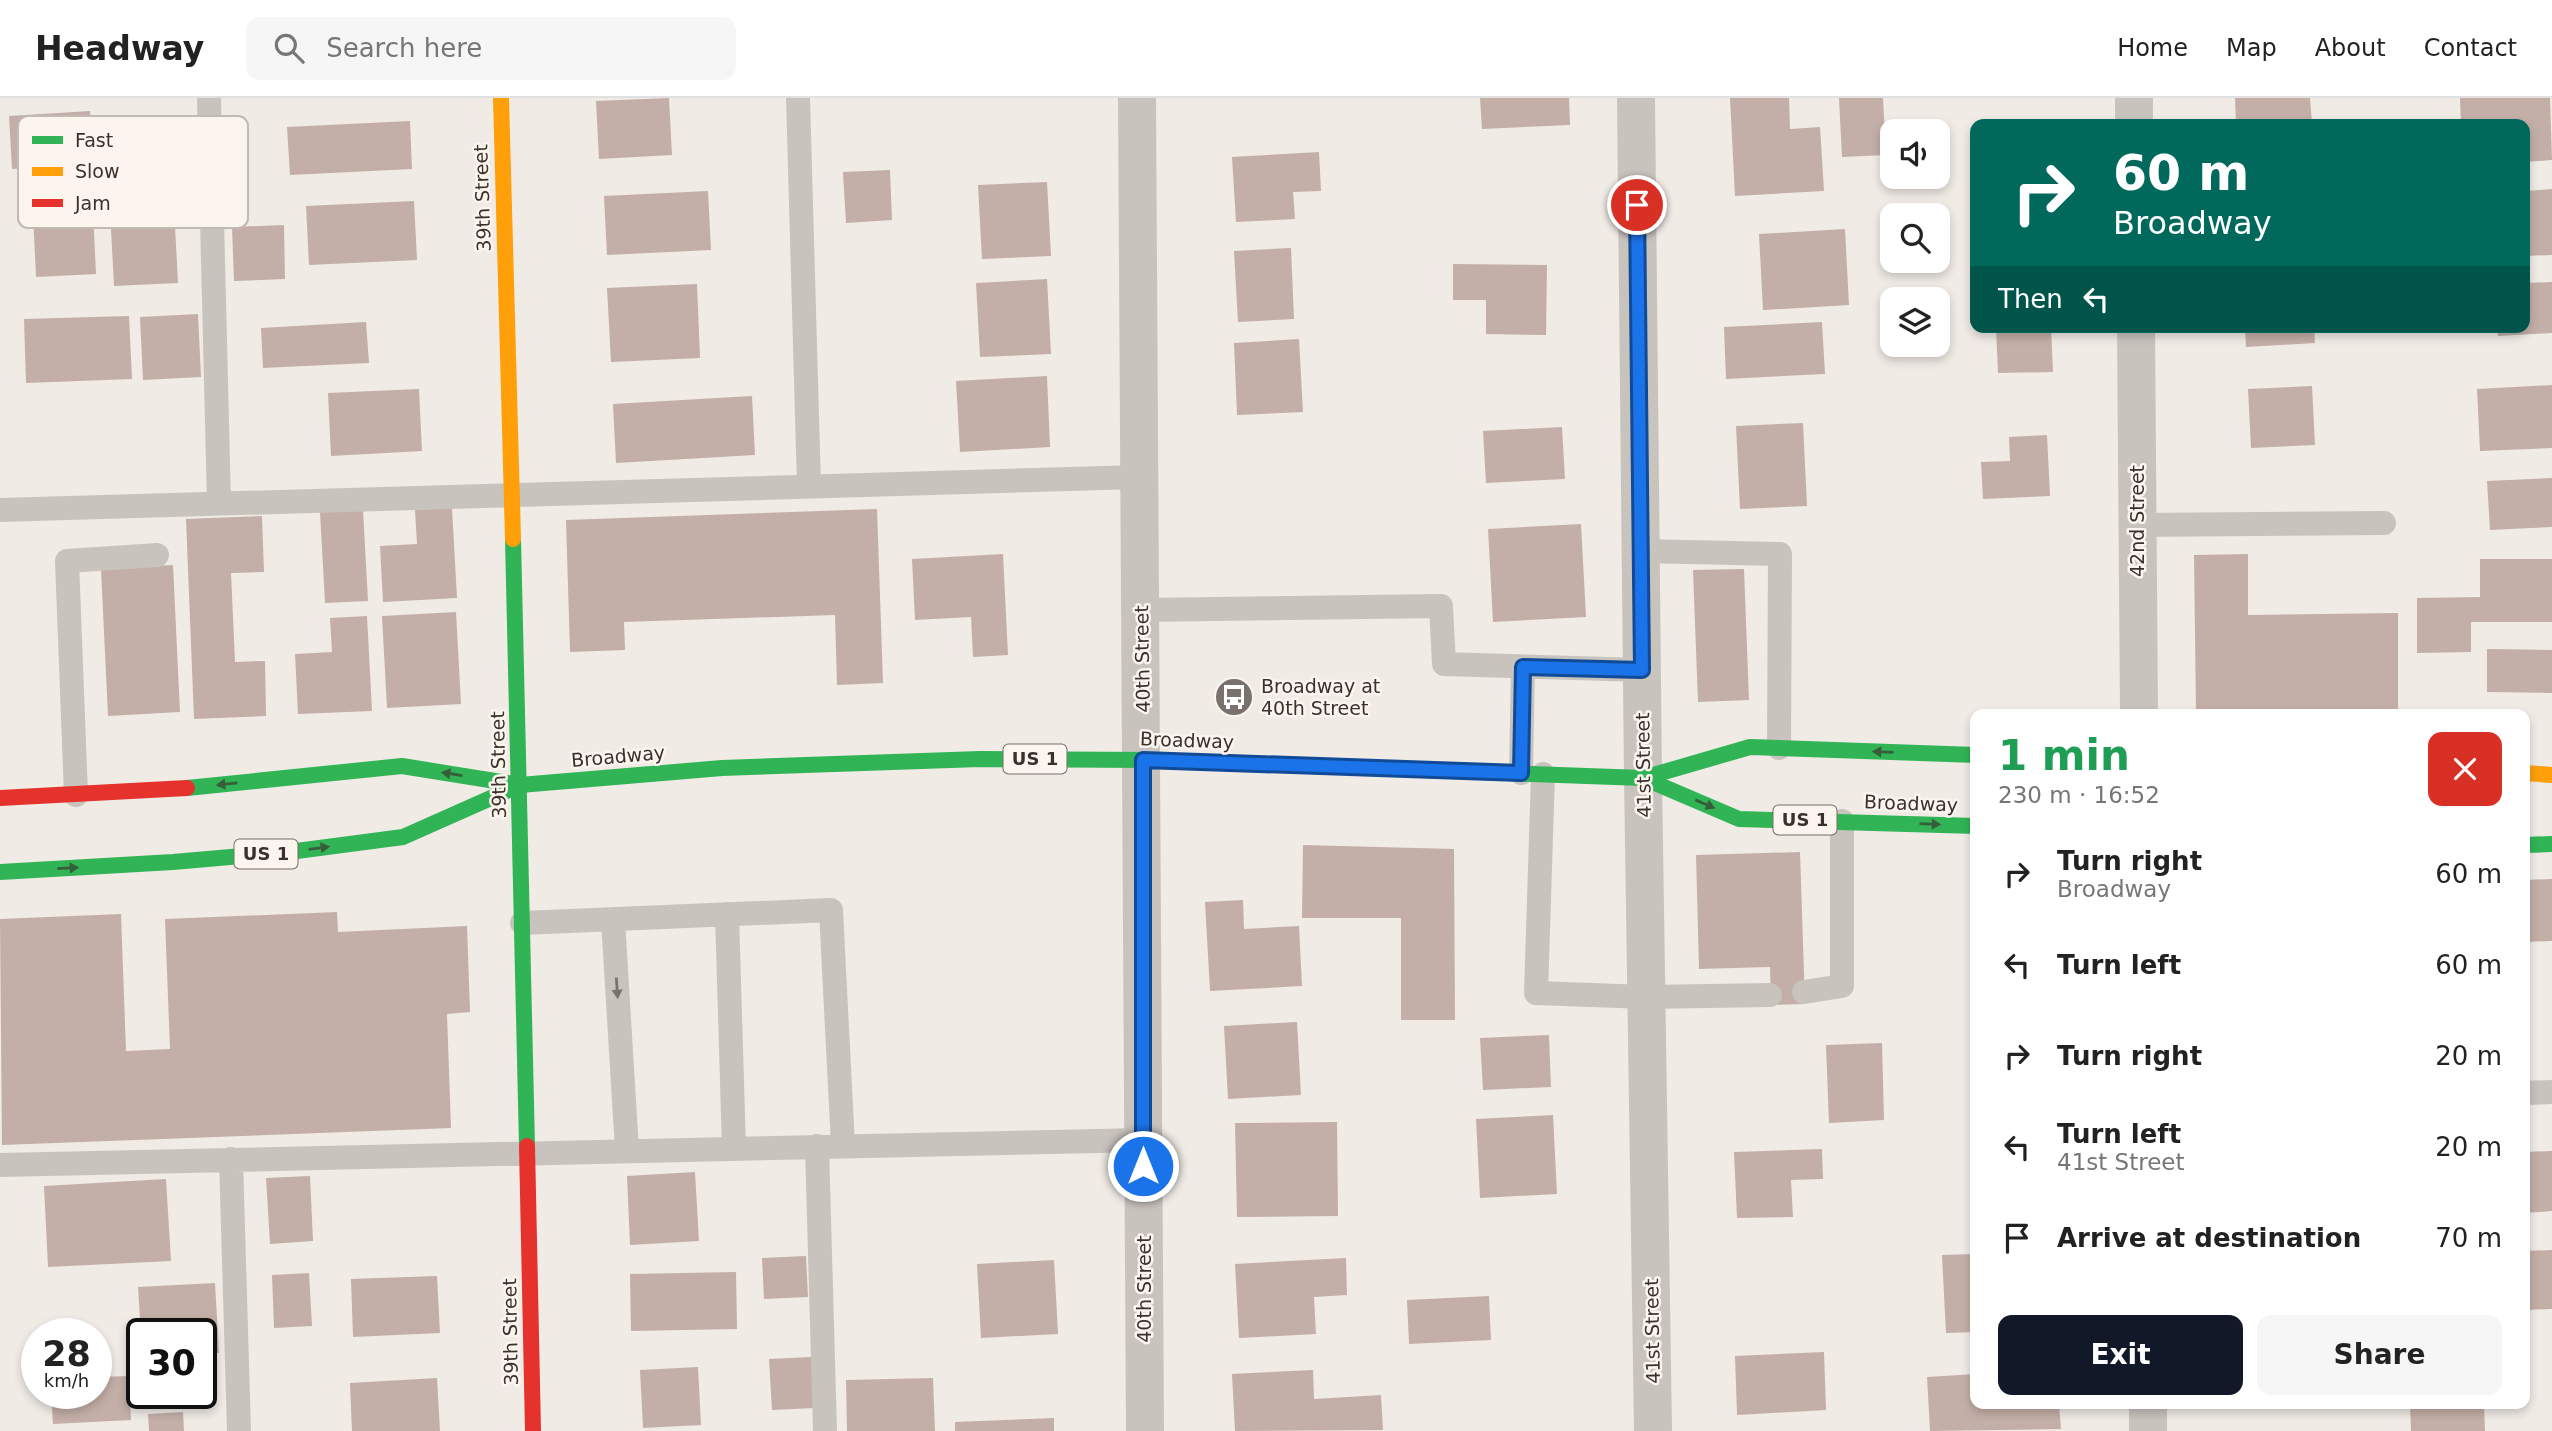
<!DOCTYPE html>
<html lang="en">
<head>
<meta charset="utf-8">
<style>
	:root { --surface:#fff; --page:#f6f6f6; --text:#222; --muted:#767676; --line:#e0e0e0; --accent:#111827 }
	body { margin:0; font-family:"DejaVu Sans",sans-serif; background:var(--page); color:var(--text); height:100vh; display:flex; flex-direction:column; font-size:26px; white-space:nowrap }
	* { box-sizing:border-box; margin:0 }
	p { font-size:23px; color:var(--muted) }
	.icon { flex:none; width:38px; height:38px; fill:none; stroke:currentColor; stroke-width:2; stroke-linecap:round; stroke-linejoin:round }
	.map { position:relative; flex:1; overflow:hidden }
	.drawer { position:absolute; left:1970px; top:611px; width:560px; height:700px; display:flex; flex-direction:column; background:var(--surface); border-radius:14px; box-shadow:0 4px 10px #0003 }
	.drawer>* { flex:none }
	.guide { position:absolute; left:1970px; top:21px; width:560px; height:214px; border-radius:14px; box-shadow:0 4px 10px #0003; background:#00695c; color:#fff; overflow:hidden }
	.controls { position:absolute; left:1880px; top:21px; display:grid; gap:14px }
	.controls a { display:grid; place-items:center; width:70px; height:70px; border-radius:14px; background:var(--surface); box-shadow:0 4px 10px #0003; font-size:35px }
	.speed { position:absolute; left:21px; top:1220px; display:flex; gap:14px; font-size:35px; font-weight:700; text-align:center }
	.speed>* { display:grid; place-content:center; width:91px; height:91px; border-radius:50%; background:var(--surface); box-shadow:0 4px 10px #0003; line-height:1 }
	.speed small { font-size:18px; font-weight:400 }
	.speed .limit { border:4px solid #111; border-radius:10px; background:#fff; color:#111 }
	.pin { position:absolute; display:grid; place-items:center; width:60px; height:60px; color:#fff; margin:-30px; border:4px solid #fff; border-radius:50%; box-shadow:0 2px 7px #0007 }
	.me { position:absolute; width:77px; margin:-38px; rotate:0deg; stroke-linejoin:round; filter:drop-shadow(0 0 5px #0008) }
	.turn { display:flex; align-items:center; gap:24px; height:147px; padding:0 28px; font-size:32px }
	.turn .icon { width:91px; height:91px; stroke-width:2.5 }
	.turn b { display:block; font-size:49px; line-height:60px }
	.then { display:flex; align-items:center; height:66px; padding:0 28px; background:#0003; gap:14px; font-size:26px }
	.round { display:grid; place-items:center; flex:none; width:74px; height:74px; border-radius:14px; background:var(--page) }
	.headline { display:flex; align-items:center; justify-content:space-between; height:119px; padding:0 28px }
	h1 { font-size:42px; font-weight:700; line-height:52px; color:#1e9e55 }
	.cta { display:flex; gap:14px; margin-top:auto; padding:14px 28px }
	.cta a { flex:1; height:80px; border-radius:14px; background:var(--accent); color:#fff; font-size:28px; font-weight:700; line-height:80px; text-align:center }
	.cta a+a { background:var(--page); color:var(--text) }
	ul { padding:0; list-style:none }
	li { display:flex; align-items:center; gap:21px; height:91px; padding:0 28px }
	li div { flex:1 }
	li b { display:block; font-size:26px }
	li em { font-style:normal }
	header { display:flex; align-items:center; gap:42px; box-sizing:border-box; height:98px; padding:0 35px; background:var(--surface); border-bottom:2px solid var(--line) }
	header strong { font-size:33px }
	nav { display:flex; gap:38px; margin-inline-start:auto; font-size:24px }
	.search { width:490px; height:63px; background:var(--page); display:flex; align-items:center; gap:18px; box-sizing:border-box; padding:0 24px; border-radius:14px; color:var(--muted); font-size:26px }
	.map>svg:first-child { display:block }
	.building { fill:#c3afa7 }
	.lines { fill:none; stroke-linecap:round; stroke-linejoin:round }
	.lane { stroke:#c9c3be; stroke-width:24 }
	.street { stroke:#c9c3be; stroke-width:38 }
	.fast { stroke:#30b455; stroke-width:16 }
	.slow { stroke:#ff9f0a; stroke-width:16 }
	.jam { stroke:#e5322d; stroke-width:16 }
	.oneway { fill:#375e3a }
	.oneway2 { fill:#7b726d }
	.route-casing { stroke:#114b97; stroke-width:18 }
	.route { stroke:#1a73e8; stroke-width:12 }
	.labels { text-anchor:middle; stroke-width:5; stroke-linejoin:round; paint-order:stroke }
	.shield { fill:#fbf5ee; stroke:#756b66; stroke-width:2 }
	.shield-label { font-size:18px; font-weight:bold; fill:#3b302b }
	.street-label { font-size:19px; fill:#3b302b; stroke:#fbf5ee }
	.poi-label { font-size:19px; fill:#3b302b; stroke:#fbf5ee; text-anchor:start }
	.key { fill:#fbf5ee; stroke:#c1bab4; stroke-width:2 }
	.key-label { font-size:19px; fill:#3b302b }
</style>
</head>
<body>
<header>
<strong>Headway</strong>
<div class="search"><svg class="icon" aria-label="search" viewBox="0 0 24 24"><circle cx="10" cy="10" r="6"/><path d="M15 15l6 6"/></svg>Search here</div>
<nav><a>Home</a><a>Map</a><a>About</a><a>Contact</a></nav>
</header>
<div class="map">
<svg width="2552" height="1333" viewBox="0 0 2552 1333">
	<rect width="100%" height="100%" fill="#f0ebe5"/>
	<path class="building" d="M669 0 672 57 599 61 596 3Z
		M1480 0H1569L1570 27 1482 31Z
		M1730 0H1789L1790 31 1820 29 1824 93 1735 98Z
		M1839 0H1883L1886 57 1842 59Z
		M2235 0H2310L2312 26H2236Z
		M2460 0H2550L2552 62 2525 64V26H2461Z
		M90 13 93 66 12 71 9 18Z
		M410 23 412 71 290 77 287 29Z
		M1319 54 1321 93 1293 94 1295 121 1236 124 1232 59Z
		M890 72 892 122 846 125 843 74Z
		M1047 84 1051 158 982 161 978 87Z
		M2552 91V157L2525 158V93Z
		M708 93 711 152 607 157 604 98Z
		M414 103 417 162 309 167 306 108Z
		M93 112 96 176 36 179 33 115Z
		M284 127 285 181 234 183 232 129Z
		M175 128 178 185 114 188 111 131Z
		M1845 131 1849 207 1763 212 1759 136Z
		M1291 150 1294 221 1238 224 1234 153Z
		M1453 166 1547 167 1546 237 1486 236V202H1453Z
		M1047 181 1051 256 980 259 976 185Z
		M2552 184V235L2498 238 2497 229H2525V185Z
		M697 186 700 260 611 264 607 190Z
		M198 216 201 279 143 282 140 219Z
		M129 218 132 281 26 285 24 221Z
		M366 224 369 265 263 270 261 230Z
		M1822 224 1825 276 1726 281 1724 229Z
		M1996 229H2051L2053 274 1998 275Z
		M2245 229H2314L2315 245 2246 249Z
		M1299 241 1303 314 1237 317 1234 245Z
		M1047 278 1050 349 960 354 956 283Z
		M2552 287V350L2480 353 2477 291Z
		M2312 288 2315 347 2251 350 2248 291Z
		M419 291 422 353 331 358 328 295Z
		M752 298 755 357 616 365 613 306Z
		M1803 325 1807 408 1740 411 1736 328Z
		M1562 329 1565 381 1486 385 1483 333Z
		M2047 337 2050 398 1983 401 1981 364 2010 363 2009 339Z
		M2552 380V429L2490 432 2487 383Z
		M452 410 457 500 383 504 380 448 417 446 415 412Z
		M877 411 883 585 837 587 835 517 624 524 625 552 570 554 566 422Z
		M363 412 368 503 325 505 320 414Z
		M262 418 264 474 231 475 235 564 265 563 266 618 194 621 186 421Z
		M1581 426 1586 519 1493 524 1488 431Z
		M1003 456 1008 557 973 559 971 519 915 522 912 461Z
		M2248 456V517L2398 515V616H2196L2194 457Z
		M2480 461H2552V524H2471V554L2417 555V500L2480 499Z
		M173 467 180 614 108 618 101 471Z
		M1744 471 1749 602 1698 604 1693 472Z
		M456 514 461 606 387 610 382 518Z
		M367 518 372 613 298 616 295 556 332 554 330 520Z
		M2487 551 2552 552V595L2487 594Z
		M1303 747 1454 751 1455 922H1401V820H1302Z
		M1800 754 1805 906 1771 907 1770 869 1699 871 1696 757Z
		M2552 781V843L2525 844V782Z
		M1243 802 1244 831 1299 828 1302 888 1210 893 1205 804Z
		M337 814 338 834 467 828 470 914 447 916 451 1030 2 1047 0 821 121 816 126 953 170 951 165 821Z
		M1297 924 1301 997 1228 1001 1224 928Z
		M1549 937 1551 989 1483 992 1480 940Z
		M1882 945 1884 1022 1829 1025 1826 947Z
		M1553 1017 1557 1096 1480 1100 1476 1021Z
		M1337 1024 1338 1118 1237 1119 1235 1025Z
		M1822 1051 1823 1081 1791 1082 1793 1119 1737 1120 1734 1054Z
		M2552 1053V1113L2525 1115V1054Z
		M695 1074 699 1143 630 1147 627 1078Z
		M310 1078 313 1143 270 1146 266 1080Z
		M166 1081 171 1163 48 1169 44 1088Z
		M2552 1152V1211L2525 1212V1153Z
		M1976 1156V1234L1946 1235 1942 1157Z
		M806 1158 808 1199 764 1201 762 1160Z
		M1346 1160 1347 1197 1314 1199 1316 1236 1239 1240 1235 1166Z
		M1054 1162 1058 1236 981 1240 977 1166Z
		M736 1174 737 1231 631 1233 630 1176Z
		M309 1175 312 1228 274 1230 272 1177Z
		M437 1178 440 1235 353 1239 351 1181Z
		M215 1185 219 1255H201V1236H141L138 1189Z
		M1489 1198 1491 1242 1409 1246 1407 1202Z
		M1824 1254 1826 1312 1737 1317 1735 1258Z
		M811 1259 814 1310 772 1312 769 1261Z
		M698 1269 701 1327 643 1330 640 1272Z
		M1313 1272 1314 1301 1381 1297 1383 1332 1235 1333 1232 1276Z
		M1976 1276V1306H2059L2061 1331 1930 1333 1927 1279Z
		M129 1278 131 1322 53 1326 51 1295H96V1279Z
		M437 1280 440 1333H352L350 1285Z
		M933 1280 935 1333H847L846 1282Z
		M2239 1306H2297V1308L2239 1311Z
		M2410 1306H2484L2485 1333H2411Z
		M183 1314 184 1333H149L148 1316Z
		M1054 1320V1333H955V1324Z"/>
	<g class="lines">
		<path class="lane" d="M209 0 219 405
			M798 0 809 388
			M0 412 1140 379
			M2138 427 2384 425
			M1641 453 1780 456 1779 650
			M1141 512 1441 508 1444 566 1642 572
			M1521 675 1523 569
			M1543 676 1536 895 1646 899 1770 897
			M76 697 67 463 157 457
			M727 816 734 1050
			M613 822 627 1052
			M522 825 831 812 843 1048
			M1804 894 1842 888V723
			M2525 995 2552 994
			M817 1048 825 1333
			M231 1061 239 1333
			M0 1067 1143 1042"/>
		<path class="street" d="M1137 0 1145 1333
			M1636 0 1643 680 1653 1333
			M2134 0V26
			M2136 229 2139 616
			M2148 1306V1333"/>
		<path class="fast" d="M513 441 527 1048
			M1313 668 1643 680 1750 649 1976 657
			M1643 680 1739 721 1976 728
			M187 690 402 668 520 687 722 670 980 661 1152 662
			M2525 747 2552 746
			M0 774 173 764 289 754 403 739 520 687"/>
		<path class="slow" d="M501 0 513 441
			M2525 675 2552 677"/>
		<path class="jam" d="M1152 662 1313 668
			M0 700 187 690
			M527 1048 533 1333"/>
	</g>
	<defs><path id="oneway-solid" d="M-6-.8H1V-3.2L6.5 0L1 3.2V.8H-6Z" transform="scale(1.75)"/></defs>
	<g class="oneway">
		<use href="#oneway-solid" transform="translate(1883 654) rotate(-178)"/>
		<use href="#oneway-solid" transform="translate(452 676) rotate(-171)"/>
		<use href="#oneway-solid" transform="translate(227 686) rotate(174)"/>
		<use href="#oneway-solid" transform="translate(1705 706) rotate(23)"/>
		<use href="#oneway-solid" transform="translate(1930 726) rotate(2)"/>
		<use href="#oneway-solid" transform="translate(319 750) rotate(-7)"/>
		<use href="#oneway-solid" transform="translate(68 770) rotate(-3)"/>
	</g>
	<use class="oneway2" href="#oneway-solid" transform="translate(617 890) rotate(86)"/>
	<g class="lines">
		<defs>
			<path id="route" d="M1143 1068V662L1521 675 1523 569 1642 572 1637 107"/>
		</defs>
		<use href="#route" class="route-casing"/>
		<use href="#route" class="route"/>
	</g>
	<defs>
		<symbol id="bus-disc" viewBox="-11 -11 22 22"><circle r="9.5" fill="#7a716c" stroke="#fbf5ee"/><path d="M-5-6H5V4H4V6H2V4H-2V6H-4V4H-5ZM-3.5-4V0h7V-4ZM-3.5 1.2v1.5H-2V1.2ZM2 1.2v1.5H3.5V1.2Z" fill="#fff"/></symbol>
	</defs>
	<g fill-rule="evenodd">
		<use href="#bus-disc" x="1212" y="577" width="44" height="44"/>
	</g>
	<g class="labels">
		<g class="shield">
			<rect x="1003.5" y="646.5" width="63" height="29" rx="5"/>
			<rect x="1773.5" y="707.5" width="63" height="29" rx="5"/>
			<rect x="234.5" y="741.5" width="63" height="29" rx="5"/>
		</g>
		<g class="shield-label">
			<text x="1035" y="667">US 1</text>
			<text x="1805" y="728">US 1</text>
			<text x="266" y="762">US 1</text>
		</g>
		<g class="street-label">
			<text transform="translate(482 100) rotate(-92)" y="7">39th Street</text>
			<text transform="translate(2137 423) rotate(-90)" y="7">42nd Street</text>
			<text transform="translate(1142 561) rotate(-91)" y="7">40th Street</text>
			<text transform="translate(1187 642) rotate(2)" y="7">Broadway</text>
			<text transform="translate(618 658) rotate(-5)" y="7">Broadway</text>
			<text transform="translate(498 667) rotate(-91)" y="7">39th Street</text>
			<text transform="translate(1643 667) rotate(-91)" y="7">41st Street</text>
			<text transform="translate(1911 705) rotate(2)" y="7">Broadway</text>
			<text transform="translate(1144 1191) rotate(-90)" y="7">40th Street</text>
			<text transform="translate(1652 1233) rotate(-91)" y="7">41st Street</text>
			<text transform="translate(510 1234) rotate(-91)" y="7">39th Street</text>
		</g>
		<g class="poi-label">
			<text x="1261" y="595">Broadway at<tspan x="1261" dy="22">40th Street</tspan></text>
		</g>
	</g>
	<rect x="18" y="18" width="230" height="112" rx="10" class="key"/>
	<rect x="32" y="38" width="31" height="8" fill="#30b455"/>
	<rect x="32" y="69" width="31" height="9" fill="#ff9f0a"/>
	<rect x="32" y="101" width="31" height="8" fill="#e5322d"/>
	<g class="key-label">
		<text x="75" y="49">Fast</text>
		<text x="75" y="80">Slow</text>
		<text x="75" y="112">Jam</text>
	</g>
</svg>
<div class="controls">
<a><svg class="icon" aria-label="sound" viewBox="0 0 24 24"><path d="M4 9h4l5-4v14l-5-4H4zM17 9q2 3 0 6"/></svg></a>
<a><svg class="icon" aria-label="search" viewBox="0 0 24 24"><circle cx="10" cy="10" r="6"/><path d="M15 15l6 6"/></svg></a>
<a><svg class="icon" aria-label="layers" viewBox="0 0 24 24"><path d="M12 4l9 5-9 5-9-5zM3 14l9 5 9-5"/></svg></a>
</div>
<div class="speed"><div>28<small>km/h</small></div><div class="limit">30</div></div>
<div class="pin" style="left:1637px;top:107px;background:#d93025"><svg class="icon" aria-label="arrive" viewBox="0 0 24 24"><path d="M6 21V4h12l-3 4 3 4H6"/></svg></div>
<svg class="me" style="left:1143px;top:1068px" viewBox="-20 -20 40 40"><circle r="17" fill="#1a73e8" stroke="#fff" stroke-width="3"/><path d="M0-11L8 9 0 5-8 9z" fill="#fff"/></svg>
<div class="guide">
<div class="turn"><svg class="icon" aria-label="right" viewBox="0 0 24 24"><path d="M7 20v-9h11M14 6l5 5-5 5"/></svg><div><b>60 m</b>Broadway</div></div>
<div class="then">Then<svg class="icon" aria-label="left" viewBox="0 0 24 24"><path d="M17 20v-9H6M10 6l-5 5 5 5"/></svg></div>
</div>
<section class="drawer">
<div class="headline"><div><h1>1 min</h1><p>230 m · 16:52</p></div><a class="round" style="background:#d93025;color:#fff"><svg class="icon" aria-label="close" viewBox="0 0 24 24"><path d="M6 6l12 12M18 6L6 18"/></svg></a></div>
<ul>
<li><svg class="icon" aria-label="right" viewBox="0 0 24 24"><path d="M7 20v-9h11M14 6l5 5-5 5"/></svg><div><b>Turn right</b><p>Broadway</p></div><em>60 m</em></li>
<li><svg class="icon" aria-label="left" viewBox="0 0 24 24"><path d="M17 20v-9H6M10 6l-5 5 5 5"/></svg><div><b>Turn left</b></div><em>60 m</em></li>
<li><svg class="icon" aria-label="right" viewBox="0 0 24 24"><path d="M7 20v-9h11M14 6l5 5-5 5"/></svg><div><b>Turn right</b></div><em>20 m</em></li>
<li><svg class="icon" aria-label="left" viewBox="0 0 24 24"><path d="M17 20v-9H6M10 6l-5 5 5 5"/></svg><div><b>Turn left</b><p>41st Street</p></div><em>20 m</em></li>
<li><svg class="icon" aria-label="arrive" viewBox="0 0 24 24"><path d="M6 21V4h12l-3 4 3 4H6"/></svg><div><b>Arrive at destination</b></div><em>70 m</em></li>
</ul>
<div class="cta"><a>Exit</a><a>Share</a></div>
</section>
</div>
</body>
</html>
